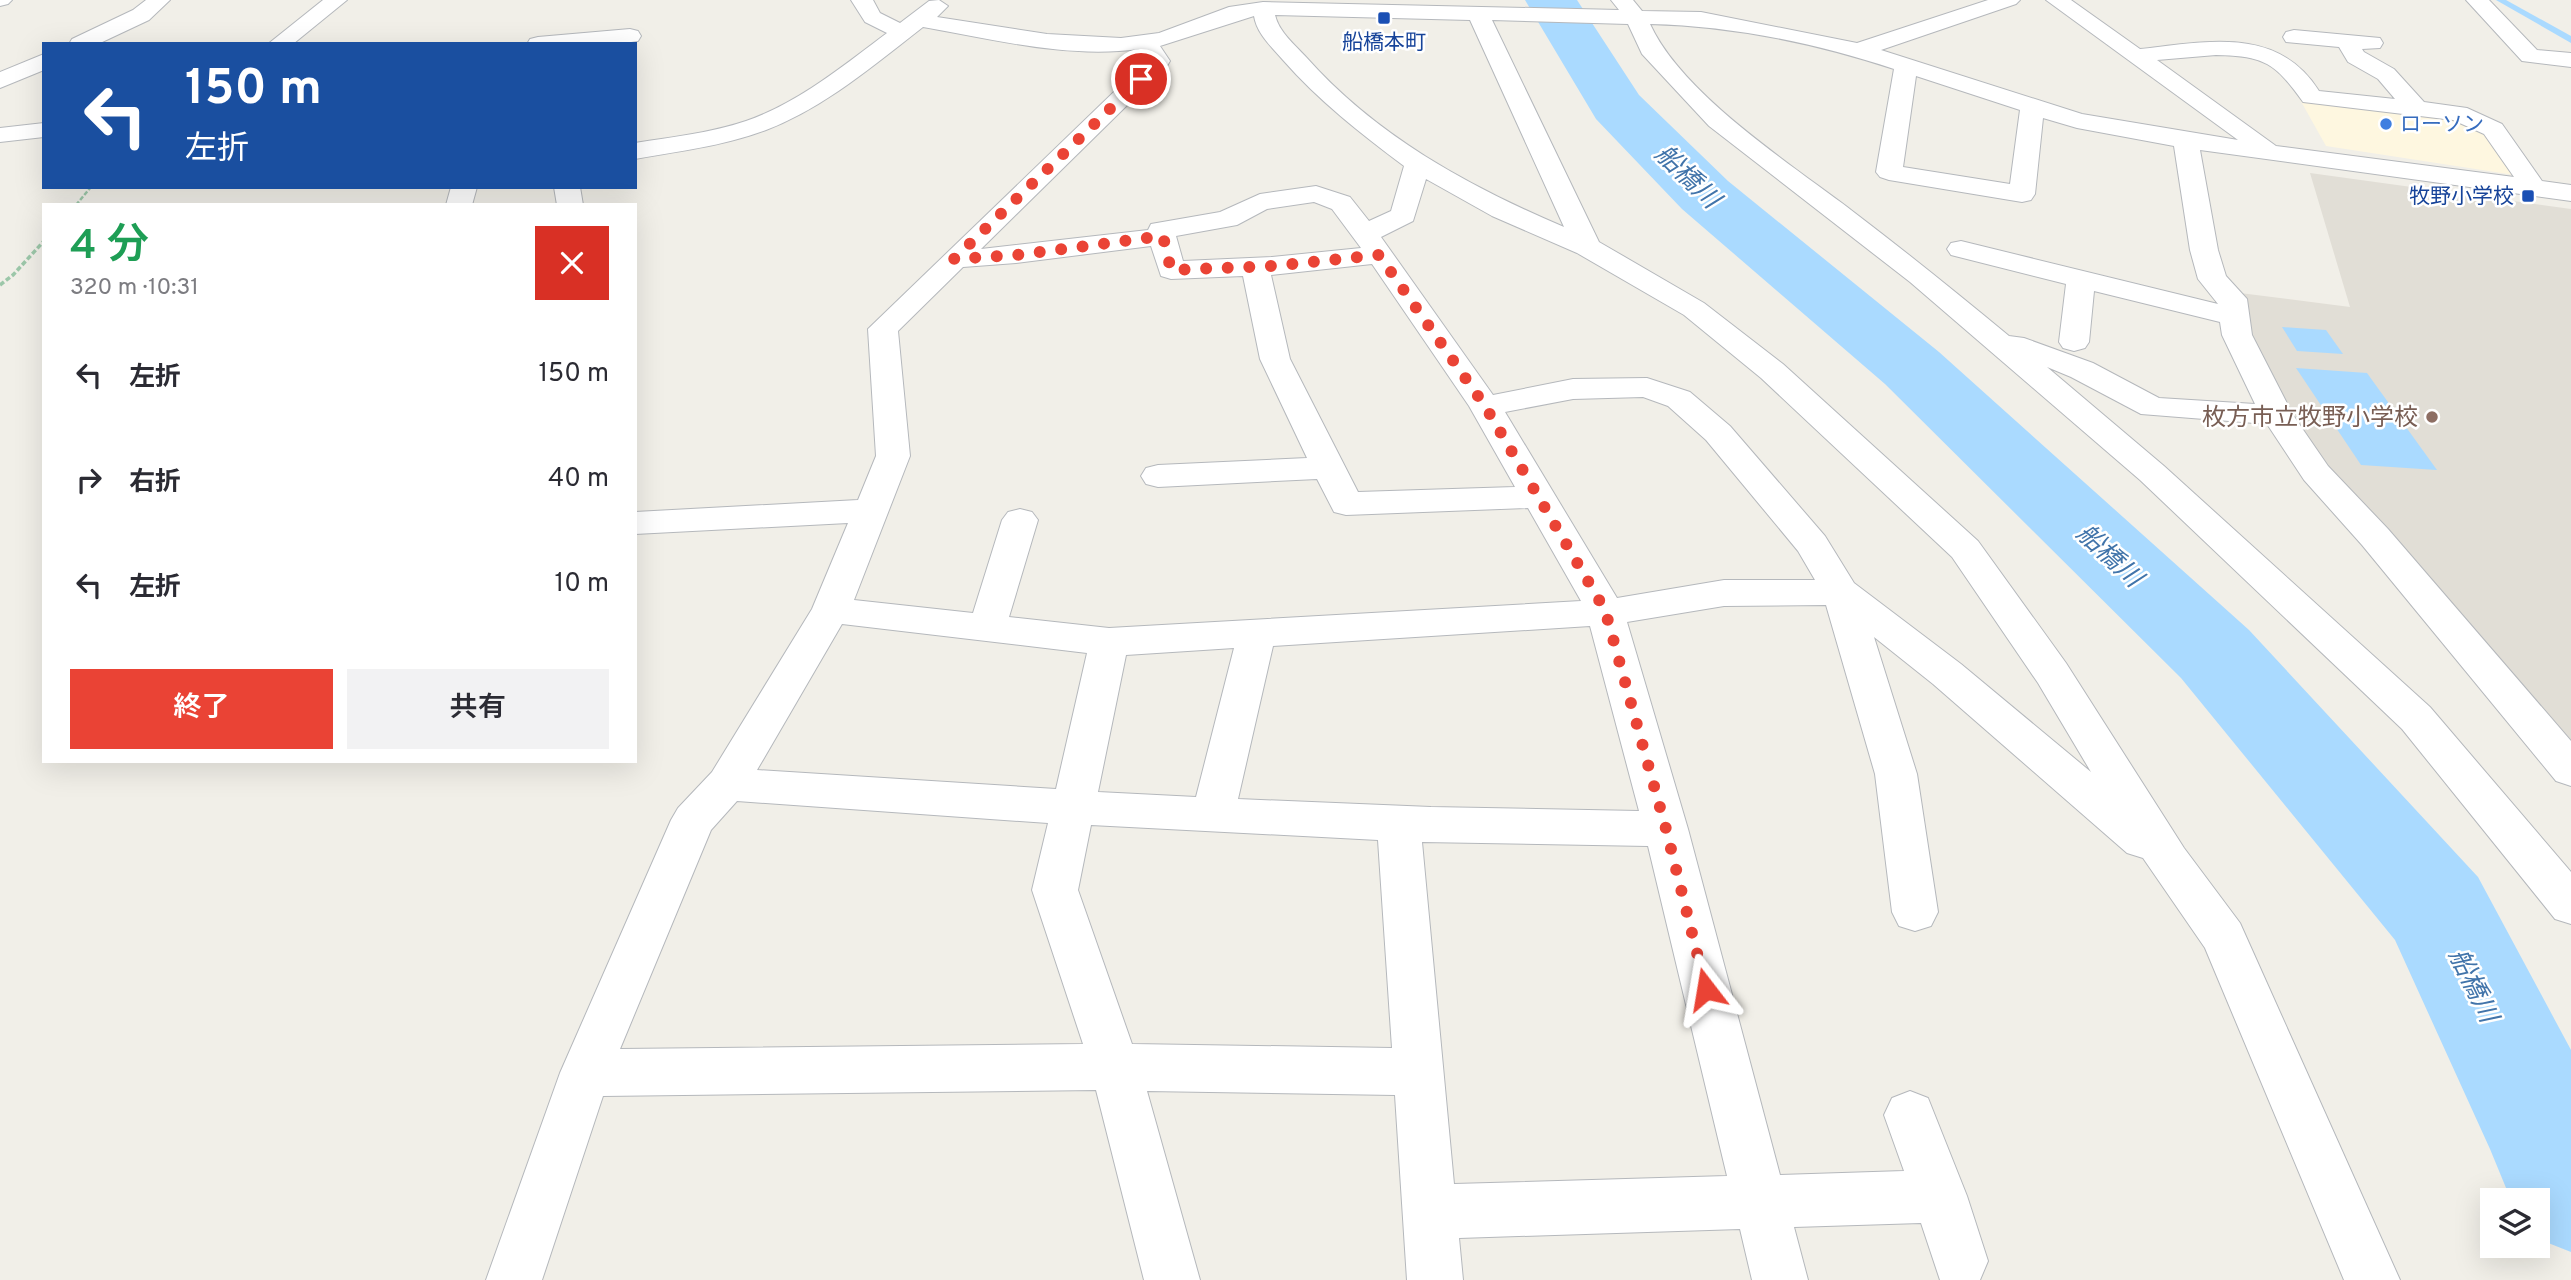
<!DOCTYPE html>
<html lang="ja">
<head>
<meta charset="utf-8">
<style>
	:root { --surface:#fff; --page:#f2f2f3; --text:#2b2b33; --muted:#7c7c81; --accent:#ea4335 }
	body { margin:0; font-family:Overpass,"Noto Sans JP",sans-serif; background:var(--page); color:var(--text); height:100vh; display:flex; flex-direction:column; font-size:26px; white-space:nowrap }
	* { box-sizing:border-box; margin:0 }
	p { font-size:23px; color:var(--muted) }
	.icon { flex:none; width:38px; height:38px; fill:none; stroke:currentColor; stroke-width:2; stroke-linecap:round; stroke-linejoin:round }
	.map { position:relative; flex:1; overflow:hidden }
	.panel { position:absolute; left:42px; top:203px; width:595px; height:560px; display:flex; flex-direction:column; background:var(--surface); border-radius:0px; box-shadow:0 7px 28px #0002 }
	.panel>* { flex:none }
	.guide { position:absolute; left:42px; top:42px; width:595px; height:147px; border-radius:0px; box-shadow:0 7px 28px #0002; background:#1a4fa0; color:#fff; overflow:hidden }
	.controls { position:absolute; left:2480px; top:1188px; display:grid; gap:14px }
	.controls a { display:grid; place-items:center; width:70px; height:70px; border-radius:0px; background:var(--surface); box-shadow:0 7px 28px #0002; font-size:35px }
	.pin { position:absolute; display:grid; place-items:center; width:60px; height:60px; color:#fff; margin:-30px; border:4px solid #fff; border-radius:50%; box-shadow:0 2px 7px #0007 }
	.me { position:absolute; width:77px; margin:-38px; rotate:346deg; stroke-linejoin:round; filter:drop-shadow(0 0 5px #0008) }
	.turn { display:flex; align-items:center; gap:24px; height:147px; padding:0 28px; font-size:32px }
	.turn .icon { width:91px; height:91px; stroke-width:2.5 }
	.turn b { display:block; font-size:49px; line-height:60px }
	.round { display:grid; place-items:center; flex:none; width:74px; height:74px; border-radius:0px; background:var(--page) }
	.headline { display:flex; align-items:center; justify-content:space-between; height:119px; padding:0 28px }
	h1 { font-size:42px; font-weight:600; line-height:52px; color:#1e9e55 }
	.cta { display:flex; gap:14px; margin-top:auto; padding:14px 28px }
	.cta a { flex:1; height:80px; border-radius:0px; background:var(--accent); color:#fff; font-size:28px; font-weight:600; line-height:80px; text-align:center }
	.cta a+a { background:var(--page); color:var(--text) }
	ul { padding:0; list-style:none }
	li { display:flex; align-items:center; gap:21px; height:105px; padding:0 28px }
	li div { flex:1 }
	li b { display:block; font-size:26px }
	li em { font-style:normal }
	.map>svg:first-child { display:block }
	.commercial { fill:#fef7e0 }
	.education { fill:#e1ded6 }
	.water { fill:#aadaff }
	.lines { fill:none; stroke-linecap:round; stroke-linejoin:round }
	.stream { fill:#aadaff; fill-rule:evenodd }
	.river { fill:#aadaff; fill-rule:evenodd }
	.minor-casing { stroke:#b5b8bc; stroke-width:2 }
	.path-far1 { stroke:#9cc7a9; stroke-width:2.5; stroke-dasharray:4.5 2; stroke-linecap:butt }
	.path { stroke:#9cc7a9; stroke-width:3.5; stroke-dasharray:5 2.5; stroke-linecap:butt }
	.minor { fill:#fff; fill-rule:evenodd }
	.route { stroke:#ea4335; stroke-width:12; stroke-dasharray:0 21.6 }
	.transit-dot { fill:#1a4fb4; stroke:#fff; stroke-width:2.5 }
	.shop-dot { fill:#3f7fe0; stroke:#fff; stroke-width:2.5 }
	.education-dot { fill:#8d6e63; stroke:#fff; stroke-width:2.5 }
	.labels { text-anchor:middle; stroke-width:5; stroke-linejoin:round; paint-order:stroke }
	.far-transit-label { font-size:21px; fill:#164399; stroke:#fff }
	.far-shop-label { font-size:21px; fill:#366cbe; stroke:#fff; text-anchor:start }
	.education-label { font-size:24px; fill:#785e54; stroke:#fff; text-anchor:end }
	.water-label { font-size:26px; font-style:italic; fill:#4174aa; stroke:#fff }
</style>
</head>
<body>
<div class="map">
<svg width="2571" height="1280" viewBox="0 0 2571 1280">
	<rect width="100%" height="100%" fill="#f1efe8"/>
	<path class="commercial" d="M2294 89 2476 112 2521 176 2326 146Z"/>
	<path class="education" d="M2310 173 2571 209V755L2331 478 2255 356 2240 293 2350 307Z"/>
	<path class="water" d="M2282 327 2326 330 2343 354 2297 351Z
		M2296 368 2367 373 2437 470 2361 465Z"/>
	<g class="lines">
		<path class="stream" d="M2496 0H2506L2571 36V43Z"/>
		<path class="river" d="M1525 0H1577L1639 95 1728 181 1939 352 2249 630 2478 877 2571 1050V1252L2538 1239V1200H2511L2490 1149 2395 940 2181 678 1885 384 1682 209 1596 119Z"/>
		<defs>
			<path id="minor" d="M0 0H12L8 4 0 6Z
				M146 0H170L149 20 98 44H69L72 39 133 10Z
				M323 0H347L293 44H268Z
				M851 0H873L880 13 900 23 929 1 939 0 948 6 937 17 1047 34 1121 38 1159 33 1229 7 1263 2 1619 10 1611 0H1633L1642 11 1701 12 1857 43 1988 0H2020L2016 4 1881 50 2082 114 2238 140 2046 0H2071L2140 49C2205 42 2278 25 2319 91L2395 99 2378 79 2348 62 2339 47 2286 42 2283 37 2286 32 2294 30 2380 38 2383 43 2380 48 2362 49 2364 52 2394 69 2424 102 2467 108 2502 124 2542 181 2571 185V201L2200 150 2218 250 2226 276 2247 299 2252 335 2293 415 2328 466 2388 529 2571 741V786L2556 781 2362 545 2304 480 2267 424 2141 414 2071 377 2047 367 2164 466 2430 707 2571 872V924L2555 919 2402 729 2140 480 1910 282 1709 126 1642 54 1628 24 1492 20 1599 242 1704 303 1783 364 1978 541 2066 663 2184 848 2240 923 2400 1280H2344L2205 948 2143 858 2127 853 1933 684 1874 637 1917 774 1938 912 1931 926 1915 931 1899 926 1892 912 1875 774 1826 605 1724 606 1627 622 1688 829 1780 1175 1904 1171 1884 1115 1892 1098 1910 1091 1928 1098 1967 1196 1988 1261 1980 1280H1940L1921 1223 1794 1227 1808 1280H1752L1740 1229 1459 1238 1463 1280H1407L1395 1095 1147 1091 1200 1280H1144L1096 1090 603 1096 542 1280H486L560 1073 671 820 678 808 712 772 812 609 848 523 635 534V512L858 500 876 456 868 329 1147 60 1139 49C1068 59 992 39 923 27 874 65 824 108 766 130 724 146 679 151 635 159V143C672 137 710 133 746 121 798 103 843 66 887 33L865 22ZM1275 15 1470 20 1564 227C1468 186 1376 136 1306 57 1294 44 1279 32 1275 15ZM1254 16C1257 34 1271 46 1283 60 1319 101 1360 133 1404 166L1391 211 1369 221 1350 197 1316 186 1260 194 1220 212 1151 224 1148 230 981 249 1167 66 1170 61 1160 46ZM1650 24C1733 26 1815 43 1894 69L1876 172 1880 177 1889 180 2022 202 2031 200 2035 194 2043 118 2077 128 2174 146 2190 250 2198 279 2218 304 1961 241 1951 243 1947 249 1951 255 2066 284 2059 342 2063 348 2074 351 2085 348 2089 342 2094 291 2220 322 2222 335 2255 404 2159 398 2093 363 2024 338 2009 336C1957 293 1905 251 1851 210 1789 163 1682 94 1650 24ZM2216 55C2265 56 2275 63 2303 102L2453 120 2484 134 2514 177 2276 146 2157 60ZM1916 76 2020 110 2010 184 1903 167ZM1426 179 1492 216 1577 253 1684 315 1761 378 1952 557 2038 683 2091 772 1961 664 1854 583 1825 536 1730 426 1690 392 1647 378 1573 379 1493 395 1381 237 1413 221ZM1314 202 1332 209 1361 248 1272 257 1183 261 1176 236 1237 225 1267 209ZM1151 246 1161 276 1171 279 1243 276 1260 359 1307 458 1158 465 1146 468 1141 476 1146 484 1158 487 1317 479 1334 512 1346 515 1528 508 1581 601 1109 628 1009 617 1038 520 1032 512 1020 509 1008 512 1002 520 973 613 854 600 910 456 898 331 963 267 1016 263ZM1372 264 1469 406 1515 487 1358 492 1290 359 1271 275ZM1643 397 1668 406 1706 440 1798 551 1815 580H1724L1617 598 1505 412 1573 399ZM842 624 1087 653 1056 789 757 770ZM1590 626 1639 811 1431 807 1238 799 1273 646ZM1234 648 1196 797 1098 792 1126 655ZM737 801 1048 823 1032 890 1083 1044 620 1049 711 830ZM1091 825 1378 840 1392 1048 1132 1044 1078 890ZM1422 842 1648 846 1727 1176 1454 1184Z
				M2466 0H2489L2537 50 2571 53V67L2522 61Z
				M630 29 638 31 641 36 638 41 617 44H527L530 39 538 37Z
				M44 54V70L0 88V72Z
				M44 123V137L0 142V128Z
				M451 187H477L472 205H446Z
				M554 187H580L583 205H557Z"/>
		</defs>
		<use href="#minor" class="minor-casing"/>
		<path class="path-far1" d="M76 205 91 187"/>
		<path class="path" d="M0 285 13 275 44 241"/>
		<use href="#minor" class="minor"/>
	</g>
	<g class="lines">
		<path class="route" d="M1141 79 954 259 1016 255 1163 236 1171 270 1272 266 1379 255 1485 406 1605 610 1666 829 1706 989"/>
	</g>
	<g class="transit-dot">
		<rect x="1377" y="11" width="14" height="14" rx="3.5"/>
		<rect x="2521" y="189" width="14" height="14" rx="3.5"/>
	</g>
	<circle class="shop-dot" cx="2386" cy="124" r="7"/>
	<circle class="education-dot" cx="2432" cy="417" r="7"/>
	<g class="labels">
		<g class="far-transit-label">
			<text x="1384" y="49">船橋本町</text>
			<text x="2514" y="203" text-anchor="end">牧野小学校</text>
		</g>
		<g class="far-shop-label">
			<text x="2400" y="131">ローソン</text>
		</g>
		<g class="education-label">
			<text x="2418" y="425">枚方市立牧野小学校</text>
		</g>
		<g class="water-label">
			<text transform="translate(1688 176) rotate(44)" y="9">船橋川</text>
			<text transform="translate(2110 555) rotate(43)" y="9">船橋川</text>
			<text transform="translate(2474 985) rotate(64)" y="9">船橋川</text>
		</g>
	</g>
</svg>
<div class="controls">
<a><svg class="icon" aria-label="layers" viewBox="0 0 24 24"><path d="M12 4l9 5-9 5-9-5zM3 14l9 5 9-5"/></svg></a>
</div>
<div class="pin" style="left:1141px;top:79px;background:#d93025"><svg class="icon" aria-label="arrive" viewBox="0 0 24 24"><path d="M6 21V4h12l-3 4 3 4H6"/></svg></div>
<svg class="me" style="left:1706px;top:989px" viewBox="-20 -20 40 40"><path d="M0-17L14 15 0 8-14 15z" fill="#ea4335" stroke="#fff" stroke-width="4"/></svg>
<div class="guide">
<div class="turn"><svg class="icon" aria-label="left" viewBox="0 0 24 24"><path d="M17 20v-9H6M10 6l-5 5 5 5"/></svg><div><b>150 m</b>左折</div></div>
</div>
<section class="panel">
<div class="headline"><div><h1>4 分</h1><p>320 m · 10:31</p></div><a class="round" style="background:#d93025;color:#fff"><svg class="icon" aria-label="close" viewBox="0 0 24 24"><path d="M6 6l12 12M18 6L6 18"/></svg></a></div>
<ul>
<li><svg class="icon" aria-label="left" viewBox="0 0 24 24"><path d="M17 20v-9H6M10 6l-5 5 5 5"/></svg><div><b>左折</b></div><em>150 m</em></li>
<li><svg class="icon" aria-label="right" viewBox="0 0 24 24"><path d="M7 20v-9h11M14 6l5 5-5 5"/></svg><div><b>右折</b></div><em>40 m</em></li>
<li><svg class="icon" aria-label="left" viewBox="0 0 24 24"><path d="M17 20v-9H6M10 6l-5 5 5 5"/></svg><div><b>左折</b></div><em>10 m</em></li>
</ul>
<div class="cta"><a>終了</a><a>共有</a></div>
</section>
</div>
</body>
</html>
